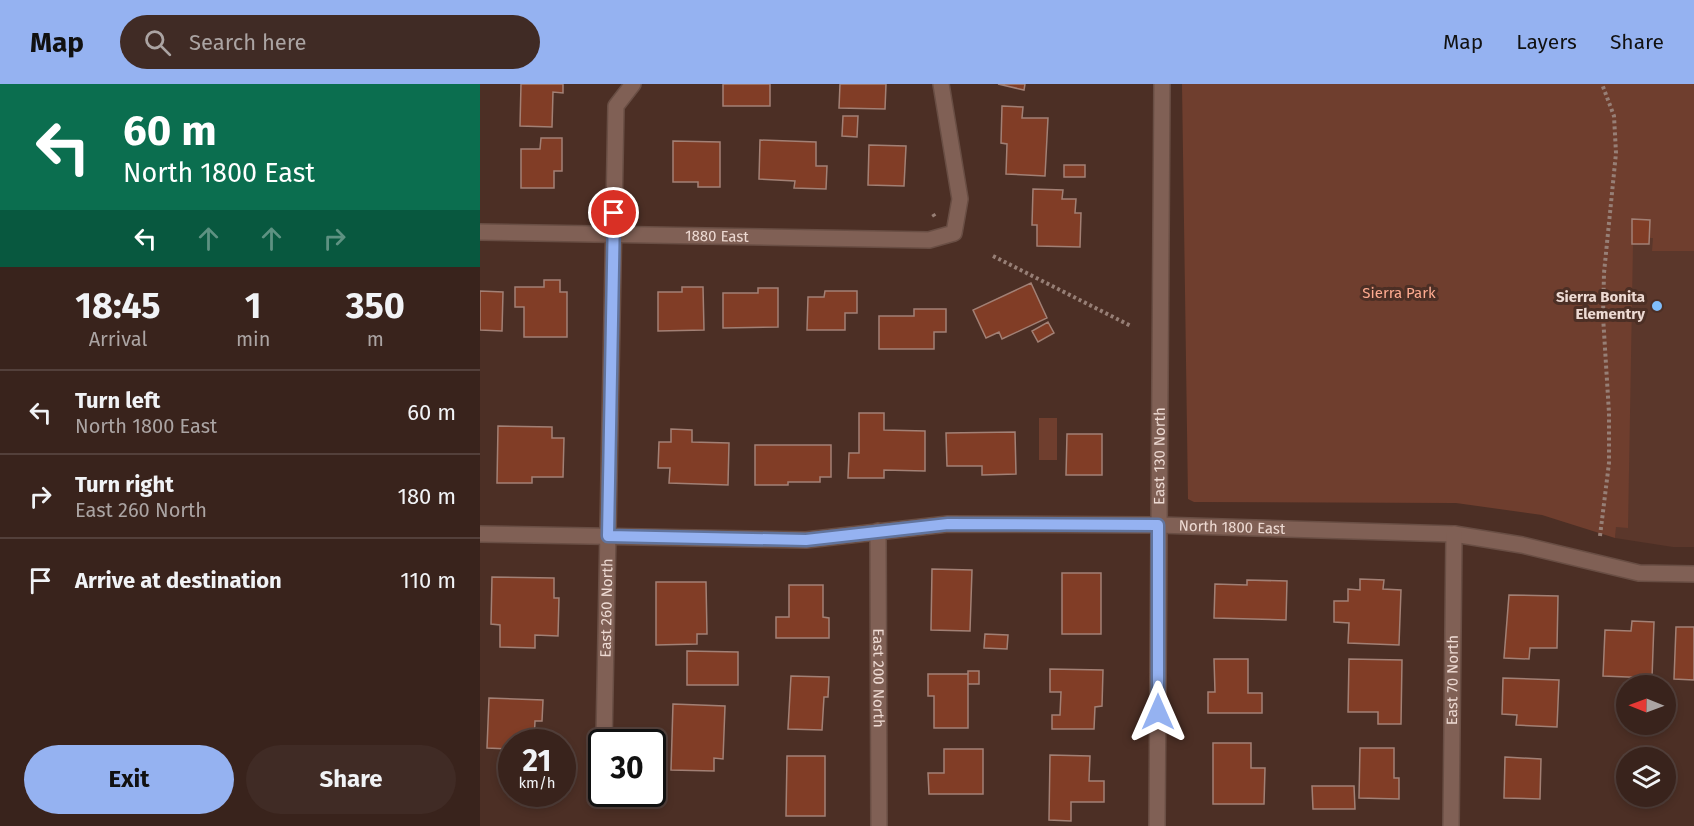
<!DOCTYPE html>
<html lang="en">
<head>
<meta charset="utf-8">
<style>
	:root { --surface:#39231c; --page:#402b25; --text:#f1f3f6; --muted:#aba4a3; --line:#53403b; --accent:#95b2f1 }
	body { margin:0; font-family:"Fira Sans",sans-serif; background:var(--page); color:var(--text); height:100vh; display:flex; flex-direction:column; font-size:22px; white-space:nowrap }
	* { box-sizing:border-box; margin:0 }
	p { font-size:20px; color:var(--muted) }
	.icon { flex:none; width:33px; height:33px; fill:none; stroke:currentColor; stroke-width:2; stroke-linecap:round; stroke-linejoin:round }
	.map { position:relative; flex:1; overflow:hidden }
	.side { display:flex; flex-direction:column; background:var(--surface); width:480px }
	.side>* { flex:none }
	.banner { background:#0b6e4f; color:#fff; overflow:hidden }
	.needle { width:39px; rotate:271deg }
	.tools { position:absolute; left:1136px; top:591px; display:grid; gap:12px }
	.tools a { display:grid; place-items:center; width:60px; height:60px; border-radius:50%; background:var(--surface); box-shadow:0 3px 9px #0003,0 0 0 2px var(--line); font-size:30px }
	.speed { position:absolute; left:18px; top:645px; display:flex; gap:12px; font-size:30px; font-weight:700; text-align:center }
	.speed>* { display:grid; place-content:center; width:78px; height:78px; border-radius:50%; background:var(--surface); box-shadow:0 3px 9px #0003,0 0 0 2px var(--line); line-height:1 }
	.speed small { font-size:15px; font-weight:400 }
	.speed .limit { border:3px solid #111; border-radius:9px; background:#fff; color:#111 }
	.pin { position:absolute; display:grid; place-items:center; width:51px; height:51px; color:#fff; margin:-26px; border:3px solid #fff; border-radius:50%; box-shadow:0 2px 6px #0007 }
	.me { position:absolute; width:66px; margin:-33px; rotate:0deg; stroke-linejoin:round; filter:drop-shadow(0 0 4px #0008) }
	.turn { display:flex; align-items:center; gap:21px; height:126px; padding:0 24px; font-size:27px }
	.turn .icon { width:78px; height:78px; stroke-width:2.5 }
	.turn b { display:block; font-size:42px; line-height:51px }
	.lanes { display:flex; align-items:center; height:57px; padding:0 24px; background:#0003; justify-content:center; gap:30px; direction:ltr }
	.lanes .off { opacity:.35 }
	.eta { display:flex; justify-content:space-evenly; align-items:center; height:102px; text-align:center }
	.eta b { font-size:36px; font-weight:700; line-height:42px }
	.primary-button { display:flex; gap:12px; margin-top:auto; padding:12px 24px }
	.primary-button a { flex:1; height:69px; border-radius:36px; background:var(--accent); color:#111; font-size:24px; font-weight:700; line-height:69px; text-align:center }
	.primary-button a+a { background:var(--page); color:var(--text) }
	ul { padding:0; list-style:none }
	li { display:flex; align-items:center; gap:18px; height:84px; padding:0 24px; border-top:2px solid var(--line) }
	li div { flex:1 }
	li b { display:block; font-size:22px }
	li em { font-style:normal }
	header { display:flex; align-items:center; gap:36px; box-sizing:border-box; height:84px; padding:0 30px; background:var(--accent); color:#111 }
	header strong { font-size:28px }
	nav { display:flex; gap:33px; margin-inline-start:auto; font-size:21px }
	.search { width:420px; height:54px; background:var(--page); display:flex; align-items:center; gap:15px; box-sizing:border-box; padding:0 21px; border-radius:33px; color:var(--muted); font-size:22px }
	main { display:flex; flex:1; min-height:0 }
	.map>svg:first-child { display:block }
	.built { fill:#5b372b }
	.green { fill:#6f3e2e }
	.building { fill:#813d26; stroke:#a28075; stroke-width:1.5 }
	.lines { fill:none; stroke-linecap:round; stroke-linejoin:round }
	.street-casing { stroke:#694e44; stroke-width:18 }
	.path { stroke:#977f76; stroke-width:4; stroke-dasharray:3 3; stroke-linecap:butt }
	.street { stroke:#806055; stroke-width:15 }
	.route-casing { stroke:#61749d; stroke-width:15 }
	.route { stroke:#95b2f1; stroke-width:10 }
	.poi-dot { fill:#80bdfa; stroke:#4c2f25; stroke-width:2 }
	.labels { text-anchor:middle; stroke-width:6; stroke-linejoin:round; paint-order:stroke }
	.street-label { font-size:15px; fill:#eddad3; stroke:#4c2f25 }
	.park-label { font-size:15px; fill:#feab90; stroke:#4c2f25 }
	.poi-label { font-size:15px; font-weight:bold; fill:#eddad3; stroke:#4c2f25; text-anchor:end }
</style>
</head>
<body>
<header>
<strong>Map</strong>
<div class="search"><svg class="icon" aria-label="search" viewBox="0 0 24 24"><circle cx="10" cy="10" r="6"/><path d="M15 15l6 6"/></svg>Search here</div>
<nav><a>Map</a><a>Layers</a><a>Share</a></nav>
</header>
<main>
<section class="side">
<div class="banner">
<div class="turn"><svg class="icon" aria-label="left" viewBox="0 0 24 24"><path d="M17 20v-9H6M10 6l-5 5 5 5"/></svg><div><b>60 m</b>North 1800 East</div></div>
<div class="lanes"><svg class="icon" aria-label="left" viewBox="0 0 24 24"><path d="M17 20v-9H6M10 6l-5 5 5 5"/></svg><svg class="icon off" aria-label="ahead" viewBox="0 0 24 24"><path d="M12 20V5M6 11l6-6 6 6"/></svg><svg class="icon off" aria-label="ahead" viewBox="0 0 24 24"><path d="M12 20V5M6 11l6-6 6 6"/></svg><svg class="icon off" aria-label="right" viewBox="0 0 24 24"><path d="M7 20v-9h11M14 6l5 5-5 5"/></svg></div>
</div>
<div class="eta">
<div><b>18:45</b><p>Arrival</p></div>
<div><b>1</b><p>min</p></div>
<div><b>350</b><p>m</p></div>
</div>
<ul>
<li><svg class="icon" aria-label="left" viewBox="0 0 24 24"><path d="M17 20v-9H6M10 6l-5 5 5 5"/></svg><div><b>Turn left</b><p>North 1800 East</p></div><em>60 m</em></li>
<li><svg class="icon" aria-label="right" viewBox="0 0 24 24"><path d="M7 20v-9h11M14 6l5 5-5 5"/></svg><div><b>Turn right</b><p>East 260 North</p></div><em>180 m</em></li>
<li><svg class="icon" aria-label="arrive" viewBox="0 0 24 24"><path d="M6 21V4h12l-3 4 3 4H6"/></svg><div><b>Arrive at destination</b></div><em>110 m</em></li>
</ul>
<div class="primary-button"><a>Exit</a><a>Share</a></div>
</section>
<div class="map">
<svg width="1214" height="742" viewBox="0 0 1214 742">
	<rect width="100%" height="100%" fill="#4c2f25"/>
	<path class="built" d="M1143 0H1214V463H1193L1135 454Z"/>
	<path class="green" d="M702 0H1214V167H1172L1173 154H1170V136L1152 135V159L1153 160 1148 444 1136 443 1135 454 1062 431 976 419 714 418 708 415Z
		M559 334H577V376H559Z"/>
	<path class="building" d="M41 0H83V9L73 8 72 43 40 42Z
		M243 0H290V22H243Z
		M360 0H406L405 25 359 24Z
		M518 0H545L544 6Z
		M522 22 543 23 542 34H568L565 92 526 90 527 60 521 59Z
		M363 32H378L377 53 362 52Z
		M61 54H82V87H74V104H41V65H60Z
		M280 56 336 58V82H347L346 105 314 104 315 97 279 95Z
		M193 57 240 58V103H218V98H193Z
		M389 61 426 62 424 102 388 101Z
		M584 81H605V93H584Z
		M553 105 583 106 582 115H596L595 129H601L600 163 557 162V141H552Z
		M1152 135 1170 136 1169 160H1152Z
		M64 196H80V208H87V253H44V223H35V203H64Z
		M551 199 567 234 522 255 519 248 506 254 493 226Z
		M202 203H223L224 246 178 247V208H202Z
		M278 204H298V243L243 244V209H278Z
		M0 207 23 208 22 247 0 246Z
		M345 207H377V229H365V246H327L328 213H344Z
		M434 225H466V248H454V265H399V232H434Z
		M568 238 574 249 558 258 552 247Z
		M379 329H404V346L445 347V387L404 386V394H368L369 369H379Z
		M18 342 72 343V354H84L83 393H52V399H17Z
		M191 345 212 346V358L249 359 248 401 189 399 190 384H178L179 358H191Z
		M535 348 536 390 502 391V382H467L466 349Z
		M587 350H622V391H586Z
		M275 361H351V393H340V398H308V401H275Z
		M452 485 492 486 490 547 451 546Z
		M582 489H621V550H582Z
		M12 493 74 494V514H79L78 552 55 551V564L20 563V541L11 540Z
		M880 495 904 496 903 505 921 506 919 561 868 559 869 539 854 538V517H868V505L880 506Z
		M767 496 807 497 806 536 734 534 735 500 767 501Z
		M176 498H226L227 550H217V560L176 561Z
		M309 501H343V533L349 534V554H296V533H309Z
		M1029 511 1078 512 1077 564H1050L1049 575 1024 574Z
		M1152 537 1174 538 1172 594 1123 592 1125 546 1151 547Z
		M1196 543H1214V596L1194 595Z
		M505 550 528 551 527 565 504 564Z
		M207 567 258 568V601H207Z
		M734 575H768V609H782V629H728V608H735Z
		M869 575 922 576 921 640H898V628H868Z
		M570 585 623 586 622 622 615 623 614 645H572V631H580L581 608H570Z
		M488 587H499V600H488Z
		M448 590H488V644H454V612H448Z
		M311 592 349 593 348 613H344L342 646 308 645Z
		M1023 594 1079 596 1077 643 1036 641 1037 631 1022 630Z
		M9 614 63 616 62 637H55L54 658H32V665L7 664Z
		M193 620 245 622 243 675 234 674V687L191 686Z
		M733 659H771V684H785L784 720H733Z
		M880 664H914V694H919V715L879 714Z
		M464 665H503V710H449L448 689H464Z
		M570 671 610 672 609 697H624V718H591V737L569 736Z
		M307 672H345V732H306Z
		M1025 673 1061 675 1060 715 1024 714Z
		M832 702H874L875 725H833Z"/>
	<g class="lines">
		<defs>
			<g id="street">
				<path id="s1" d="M0 148 449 156 474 149 480 115 461 0"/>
				<path id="s2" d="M398 447 399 742"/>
				<path id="s3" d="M0 450 326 456 468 440 678 441 974 450 1042 461 1159 489 1214 490"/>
				<path id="s4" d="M124 658 136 22 153 0"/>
				<path id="s5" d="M677 742 682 0"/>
				<path id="s6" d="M971 742 974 450"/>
			</g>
		</defs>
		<use href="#street" class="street-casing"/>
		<path class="path" d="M453 130 455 133
			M513 172 651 242
			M1120 452 1129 379V329L1123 232 1124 189 1136 69 1134 32 1122 0"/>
		<use href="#street" class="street"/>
	</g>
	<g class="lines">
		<defs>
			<path id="route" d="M134 129 128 452 326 456 468 440 678 441V628"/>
		</defs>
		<use href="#route" class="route-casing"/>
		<use href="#route" class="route"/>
	</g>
	<circle class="poi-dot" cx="1177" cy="222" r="6"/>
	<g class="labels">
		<g class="street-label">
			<text dy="5" stroke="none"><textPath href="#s1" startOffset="237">1880 East</textPath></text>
			<text dy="5" stroke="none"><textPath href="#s5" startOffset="370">East 130 North</textPath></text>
			<text dy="5" stroke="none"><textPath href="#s3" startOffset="753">North 1800 East</textPath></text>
			<text dy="5" stroke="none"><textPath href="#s4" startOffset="134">East 260 North</textPath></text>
			<text dy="5" stroke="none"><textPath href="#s2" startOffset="147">East 200 North</textPath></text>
			<text dy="5" stroke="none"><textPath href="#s6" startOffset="146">East 70 North</textPath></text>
		</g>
		<g class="park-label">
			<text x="919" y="214">Sierra Park</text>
		</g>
		<g class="poi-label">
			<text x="1165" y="218">Sierra Bonita<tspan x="1165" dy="17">Elementry</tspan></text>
		</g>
	</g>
</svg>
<div class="tools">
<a><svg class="needle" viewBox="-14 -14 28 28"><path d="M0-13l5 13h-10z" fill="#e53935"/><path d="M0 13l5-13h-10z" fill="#aba4a3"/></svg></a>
<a><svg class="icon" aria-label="layers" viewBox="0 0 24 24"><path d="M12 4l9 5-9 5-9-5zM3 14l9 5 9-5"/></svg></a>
</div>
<div class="speed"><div>21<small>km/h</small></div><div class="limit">30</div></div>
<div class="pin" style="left:134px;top:129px;background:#d93025"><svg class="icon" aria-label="arrive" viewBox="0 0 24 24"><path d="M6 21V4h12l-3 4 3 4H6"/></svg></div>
<svg class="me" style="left:678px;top:628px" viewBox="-20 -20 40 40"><path d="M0-17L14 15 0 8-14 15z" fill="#95b2f1" stroke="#fff" stroke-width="4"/></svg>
</div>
</main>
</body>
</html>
